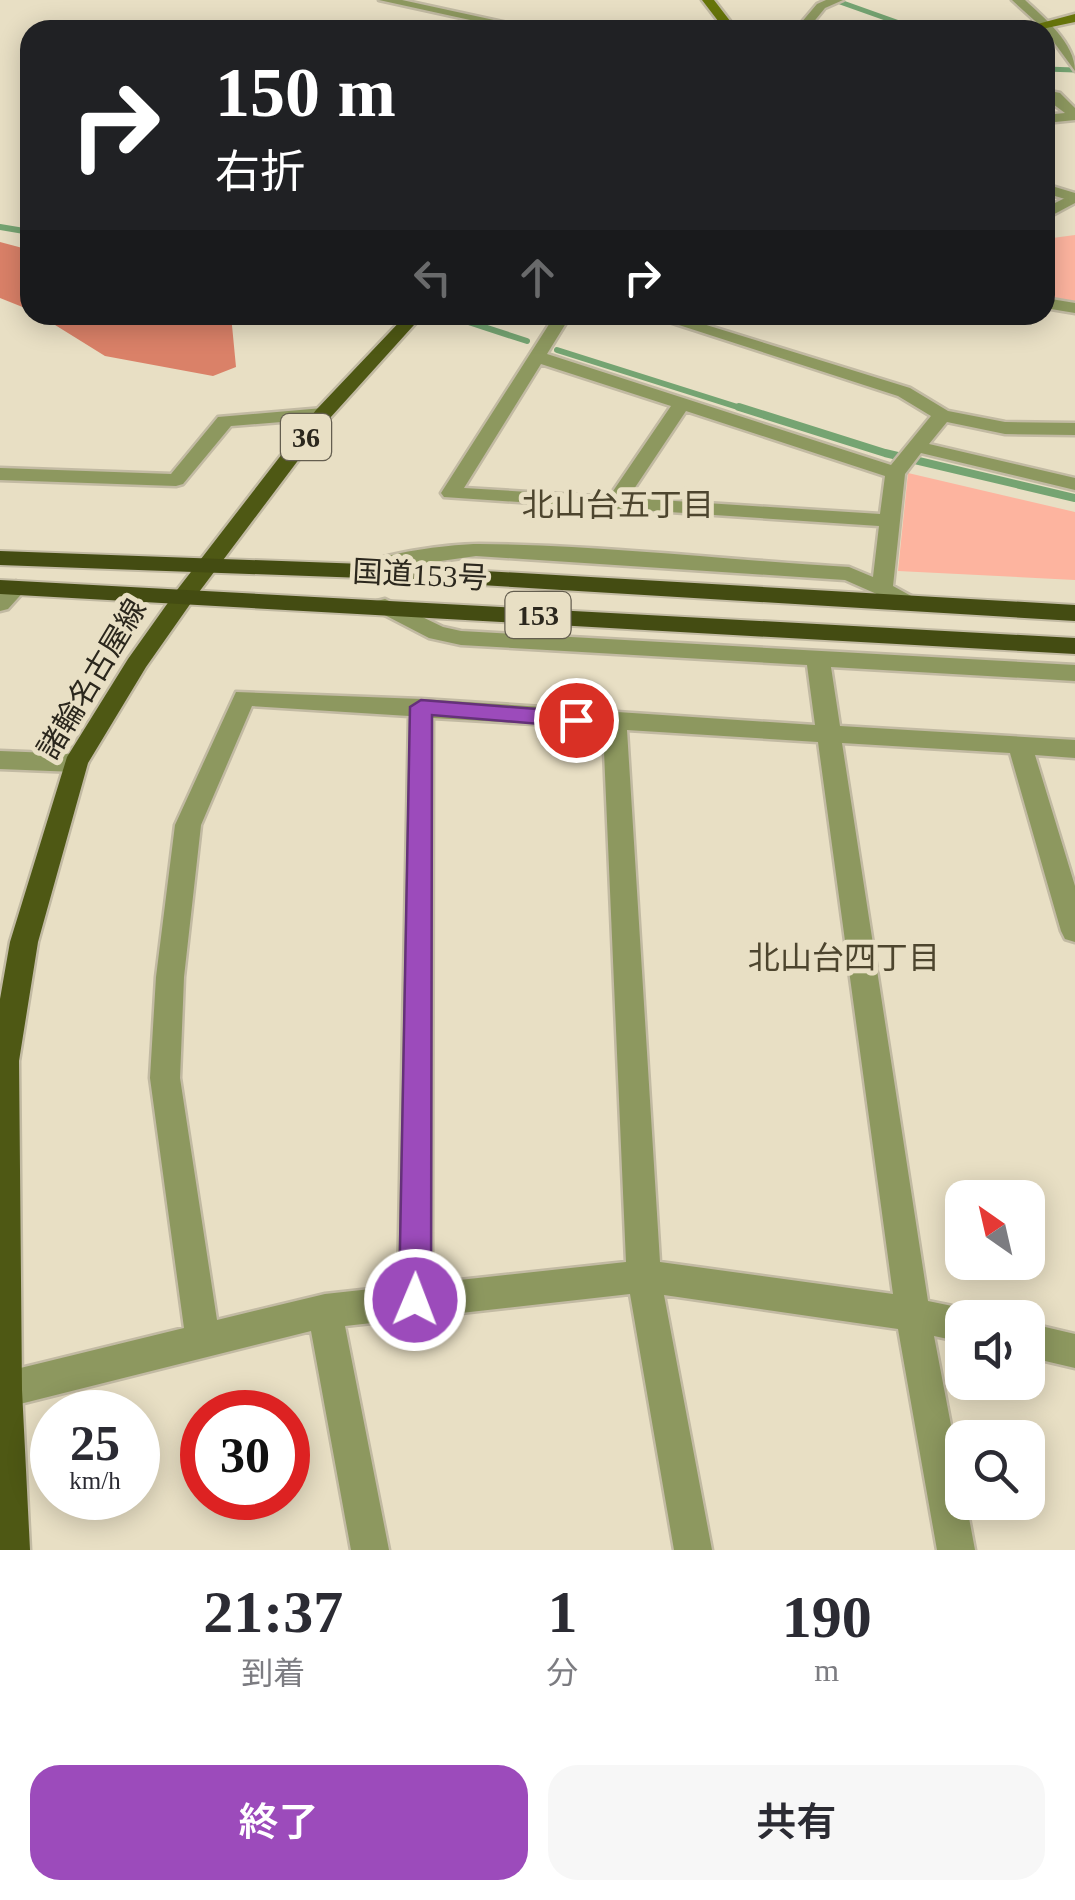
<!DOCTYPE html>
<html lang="ja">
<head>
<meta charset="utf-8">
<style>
	:root { --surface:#fff; --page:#f7f7f7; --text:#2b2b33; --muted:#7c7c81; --accent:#9c4bbb }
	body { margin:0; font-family:"Times New Roman","Noto Sans JP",serif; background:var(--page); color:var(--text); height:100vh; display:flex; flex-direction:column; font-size:38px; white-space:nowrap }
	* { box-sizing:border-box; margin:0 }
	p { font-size:32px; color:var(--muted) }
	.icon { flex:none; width:55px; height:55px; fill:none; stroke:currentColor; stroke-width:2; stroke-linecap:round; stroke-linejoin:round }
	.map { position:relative; height:1550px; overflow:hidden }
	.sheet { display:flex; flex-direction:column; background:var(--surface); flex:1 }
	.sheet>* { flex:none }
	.banner { position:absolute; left:20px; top:20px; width:1035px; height:305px; border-radius:30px; box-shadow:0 5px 25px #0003; background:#202124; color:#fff; overflow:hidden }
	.needle { width:65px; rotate:326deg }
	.tools { position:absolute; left:945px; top:1180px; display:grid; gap:20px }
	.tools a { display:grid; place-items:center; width:100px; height:100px; border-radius:20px; background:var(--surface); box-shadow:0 5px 25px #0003; font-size:50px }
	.speed { position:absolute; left:30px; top:1390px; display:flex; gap:20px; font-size:50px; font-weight:700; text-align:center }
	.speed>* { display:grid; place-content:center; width:130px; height:130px; border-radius:50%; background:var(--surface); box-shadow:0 5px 25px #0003; line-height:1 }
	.speed small { font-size:25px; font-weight:400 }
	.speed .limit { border:15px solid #d22; background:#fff; color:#111 }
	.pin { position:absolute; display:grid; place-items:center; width:85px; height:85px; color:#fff; margin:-42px; border:5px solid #fff; border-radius:50%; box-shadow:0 2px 10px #0007 }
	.me { position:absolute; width:110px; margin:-55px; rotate:1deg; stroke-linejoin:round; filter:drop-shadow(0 0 8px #0008) }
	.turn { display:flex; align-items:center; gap:35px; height:210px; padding:0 30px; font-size:45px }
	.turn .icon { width:130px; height:130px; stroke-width:2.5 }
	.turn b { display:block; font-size:70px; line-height:85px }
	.lanes { display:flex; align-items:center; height:95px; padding:0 30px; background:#0003; justify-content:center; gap:50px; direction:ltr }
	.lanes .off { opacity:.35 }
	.eta { display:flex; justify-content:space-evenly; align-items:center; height:170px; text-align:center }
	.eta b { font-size:60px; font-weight:600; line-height:70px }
	.action { display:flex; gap:20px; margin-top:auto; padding:20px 30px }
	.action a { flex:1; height:115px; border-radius:30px; background:var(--accent); color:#fff; font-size:40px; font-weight:600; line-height:115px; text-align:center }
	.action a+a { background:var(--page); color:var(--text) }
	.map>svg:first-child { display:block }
	.green { fill:#fdb49f }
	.forest { fill:#da8168 }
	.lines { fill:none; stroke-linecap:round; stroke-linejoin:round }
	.stream-far2 { stroke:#75a472; stroke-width:5 }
	.stream-far1 { stroke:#75a472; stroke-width:6 }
	.stream { stroke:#75a472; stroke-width:8 }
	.minor-casing { stroke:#c2baa3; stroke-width:5 }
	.tertiary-casing { stroke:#c2baa3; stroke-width:5 }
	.secondary-casing { stroke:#c2baa3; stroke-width:5 }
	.primary-casing { stroke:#c2baa3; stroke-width:5 }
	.trunk-casing { stroke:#c2baa3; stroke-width:4 }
	.minor { fill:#8d985f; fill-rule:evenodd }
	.tertiary { fill:#8d985f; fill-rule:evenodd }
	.secondary { fill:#67750a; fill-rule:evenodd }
	.primary { fill:#4e5814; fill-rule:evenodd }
	.trunk { fill:#444c12; fill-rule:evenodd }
	.route { fill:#9c4bbb; stroke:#65317a; stroke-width:2.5 }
	.labels { text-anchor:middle; stroke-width:10; stroke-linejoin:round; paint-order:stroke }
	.shield { fill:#e8dfc4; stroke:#645e4f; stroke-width:2.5 }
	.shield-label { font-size:28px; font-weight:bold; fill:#2b271d }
	.street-label { font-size:30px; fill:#2b271d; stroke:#e8dfc4 }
	.neighbourhood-label { font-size:32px; fill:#4d452e; stroke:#e8dfc4 }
</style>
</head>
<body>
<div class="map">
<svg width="1075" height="1550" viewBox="0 0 1075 1550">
	<rect width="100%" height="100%" fill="#e8dfc4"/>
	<path class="green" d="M1075 235V302L1045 297V239Z
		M908 473 1075 512V580L898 571Z"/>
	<path class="forest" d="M0 242 30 250V310L0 298Z
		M39 315H231L236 367 213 376 105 356Z"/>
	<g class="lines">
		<path class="stream-far2" d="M840 2 919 30
			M1045 69 1075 70"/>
		<path class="stream-far1" d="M0 227 30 232
			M447 315 527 341
			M557 350 747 410"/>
		<path class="stream" d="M739 407 885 453 1075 498"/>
		<defs>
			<path id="minor" d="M379 0H402L540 30H516Z
				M826 0H843L825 8 807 30H795L817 4Z
				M1012 0H1025C1044 18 1075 43 1075 71L1045 30Z
				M1045 90 1060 93 1075 108V120L1045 123V115L1065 113 1045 98Z
				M1075 193V203L1045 219V208Z
				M1045 298 1075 303V313L1045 308Z
				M555 315H571L547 354 891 465 931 416 898 396 648 315H674L910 388 948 411 1005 422 1075 423V435L1005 434 947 422 929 444 1075 478V490L921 453 905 474 893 586 924 603 913 610 845 580 476 556 398 567 364 577 356 576 353 571C372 553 452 544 479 544 602 545 726 560 849 567L873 577 879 526 444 497 441 493ZM541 364 671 406 609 497 464 488ZM686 411 885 476 880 514 628 498Z
				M323 408 332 414 330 418 231 426 183 484 176 486 0 480V468L171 474 218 417Z
				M16 581 27 588 8 609 0 611V591Z
				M385 599 443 627 461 631 1075 665V681L831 667 840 726 1075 740V758L1035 755 1075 886V942L1065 939 1061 931 1010 753 842 743 928 1301 962 1308 976 1318H962V1342L934 1336 962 1483V1502H966L975 1550H937L898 1329 664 1295 712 1550H674L630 1294 345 1326 389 1550H351L311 1331 0 1409V1373L184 1328 150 1078 156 977 175 825 236 692 421 699 815 725 807 665 461 645 429 638 377 611 374 606 377 601ZM252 706 409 716 398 1286 325 1294 217 1320 180 1078 184 977 201 825ZM433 718 603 728 626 1262 432 1283ZM627 730 818 742 893 1294 660 1262Z
				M1028 1323 1075 1334V1368L1028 1357Z"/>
			<path id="tertiary" d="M1045 184 1075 193V202L1045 193Z
				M0 751 76 754 88 763 76 772 0 769Z"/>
			<path id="secondary" d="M702 0H714L737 30H725Z
				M1075 14V22L1037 30H1015Z"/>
			<path id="primary" d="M406 315H423L330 418 193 600 146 667 88 763 38 942 19 1061 22 1390 30 1550H0V999L10 942 67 757 128 659 177 590 316 410Z"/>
			<path id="trunk" d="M0 551 364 564 1075 605V621L364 578 0 565Z
				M0 580 1075 638V654L0 594Z"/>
		</defs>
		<use href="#minor" class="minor-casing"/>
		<use href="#tertiary" class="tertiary-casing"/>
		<use href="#secondary" class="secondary-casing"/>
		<use href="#primary" class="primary-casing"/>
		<use href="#trunk" class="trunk-casing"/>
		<use href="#minor" class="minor"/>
		<use href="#tertiary" class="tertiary"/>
		<use href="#secondary" class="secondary"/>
		<use href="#primary" class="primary"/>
		<use href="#trunk" class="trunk"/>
	</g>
	<path class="route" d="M421 700 576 712 587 720 576 727 432 715 431 1300 426 1311 415 1316 404 1311 399 1300 410 707Z"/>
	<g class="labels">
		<g class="shield">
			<rect x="281" y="414" width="50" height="46" rx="8"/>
			<rect x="505.5" y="592" width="65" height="46" rx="8"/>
		</g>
		<g class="shield-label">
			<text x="306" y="447">36</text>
			<text x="538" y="625">153</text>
		</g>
		<g class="street-label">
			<text transform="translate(420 575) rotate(3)" y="10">国道153号</text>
			<text transform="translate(92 679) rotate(-59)" y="10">諸輪名古屋線</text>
		</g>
		<g class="neighbourhood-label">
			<text x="618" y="516">北山台五丁目</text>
			<text x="844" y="969">北山台四丁目</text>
		</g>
	</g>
</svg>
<div class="tools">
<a><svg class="needle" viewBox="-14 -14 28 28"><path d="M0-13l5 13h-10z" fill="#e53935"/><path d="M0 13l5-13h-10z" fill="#7c7c81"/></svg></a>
<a><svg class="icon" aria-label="sound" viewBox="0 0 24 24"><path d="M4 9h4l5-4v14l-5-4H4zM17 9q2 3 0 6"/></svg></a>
<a><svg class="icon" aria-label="search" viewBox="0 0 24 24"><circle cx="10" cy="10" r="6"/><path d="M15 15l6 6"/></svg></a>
</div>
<div class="speed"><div>25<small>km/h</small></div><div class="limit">30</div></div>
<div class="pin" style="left:576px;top:720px;background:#d93025"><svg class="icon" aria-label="arrive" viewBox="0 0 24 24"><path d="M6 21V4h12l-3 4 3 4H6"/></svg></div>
<svg class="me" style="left:415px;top:1300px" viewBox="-20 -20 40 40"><circle r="17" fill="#9c4bbb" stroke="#fff" stroke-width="3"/><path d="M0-11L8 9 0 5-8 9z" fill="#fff"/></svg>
<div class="banner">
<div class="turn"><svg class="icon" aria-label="right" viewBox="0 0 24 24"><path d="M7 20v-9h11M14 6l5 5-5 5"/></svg><div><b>150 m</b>右折</div></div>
<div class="lanes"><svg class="icon off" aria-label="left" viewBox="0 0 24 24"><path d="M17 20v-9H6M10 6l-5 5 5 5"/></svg><svg class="icon off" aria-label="ahead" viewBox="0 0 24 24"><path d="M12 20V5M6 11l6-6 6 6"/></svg><svg class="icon" aria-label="right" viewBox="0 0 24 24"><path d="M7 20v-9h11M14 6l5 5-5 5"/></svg></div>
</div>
</div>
<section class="sheet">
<div class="eta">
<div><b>21:37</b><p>到着</p></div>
<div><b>1</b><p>分</p></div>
<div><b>190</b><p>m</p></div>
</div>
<div class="action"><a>終了</a><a>共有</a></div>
</section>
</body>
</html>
